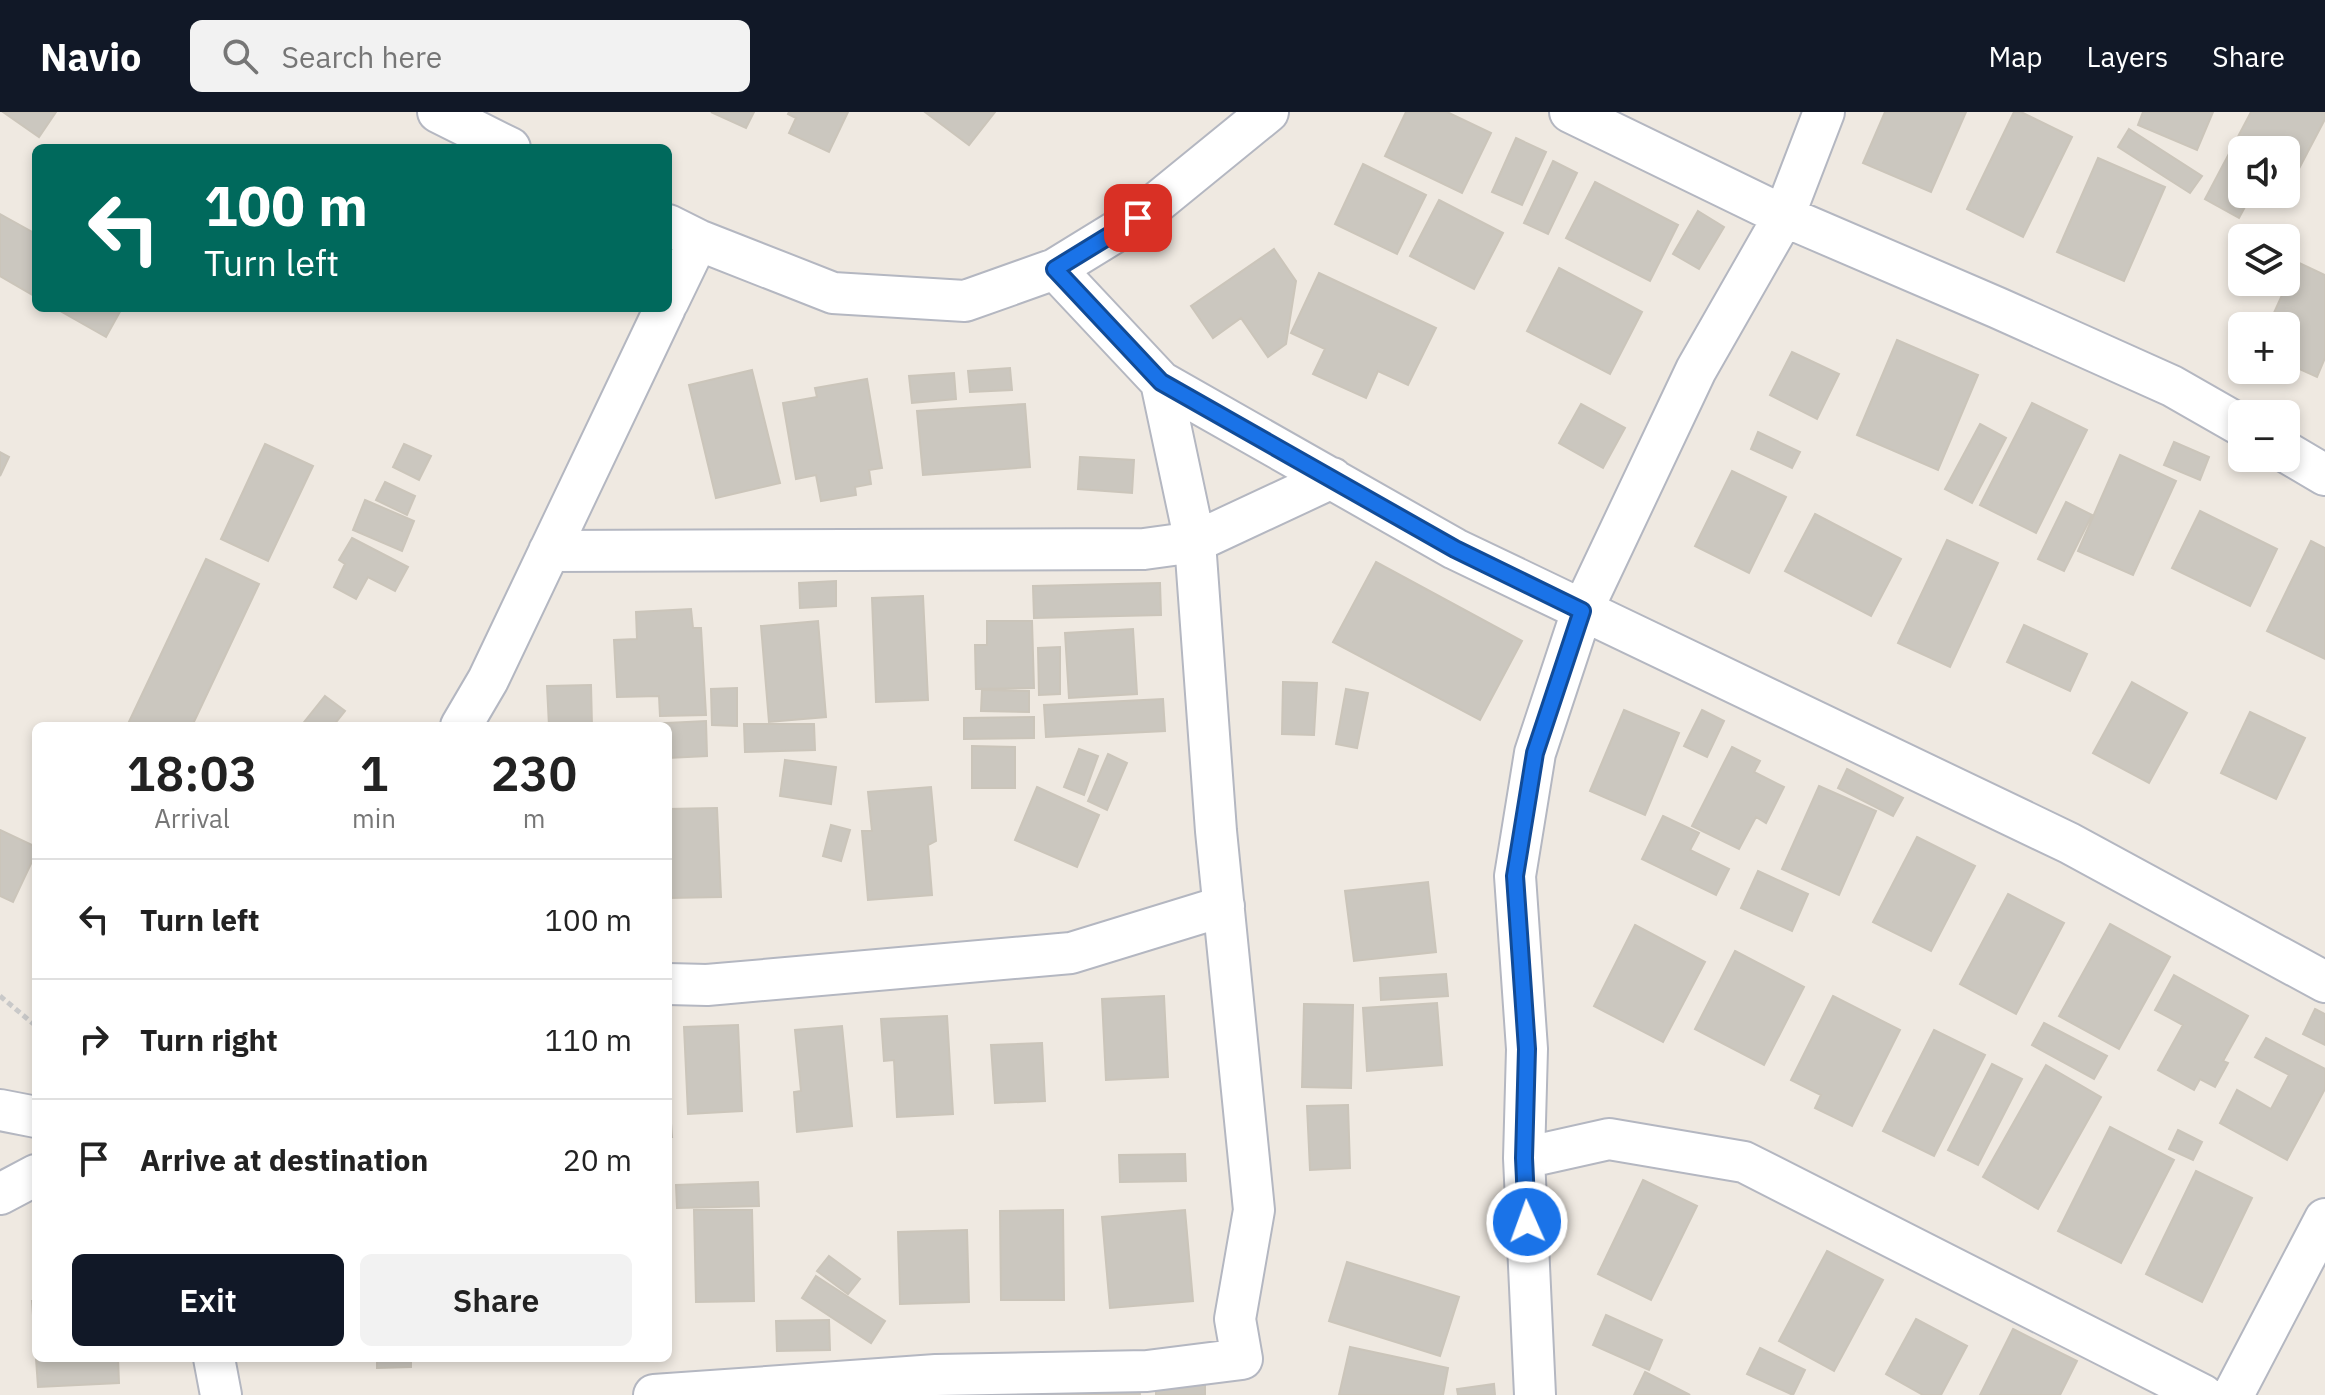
<!DOCTYPE html>
<html lang="en">
<head>
<meta charset="utf-8">
<style>
	:root { --surface:#fff; --page:#f2f2f2; --text:#222; --muted:#767676; --line:#e0e0e0; --accent:#111827 }
	body { margin:0; font-family:"IBM Plex Sans",sans-serif; background:var(--page); color:var(--text); height:100vh; display:flex; flex-direction:column; font-size:30px; white-space:nowrap }
	* { box-sizing:border-box; margin:0 }
	p { font-size:26px; color:var(--muted) }
	.icon { flex:none; width:44px; height:44px; fill:none; stroke:currentColor; stroke-width:2; stroke-linecap:round; stroke-linejoin:round }
	.map { position:relative; flex:1; overflow:hidden }
	.drawer { position:absolute; left:32px; top:610px; width:640px; height:640px; display:flex; flex-direction:column; background:var(--surface); border-radius:12px; box-shadow:0 4px 12px #0003 }
	.drawer>* { flex:none }
	.banner { position:absolute; left:32px; top:32px; width:640px; height:168px; border-radius:12px; box-shadow:0 4px 12px #0003; background:#00695c; color:#fff; overflow:hidden }
	.buttons { position:absolute; left:2228px; top:24px; display:grid; gap:16px }
	.buttons a { display:grid; place-items:center; width:72px; height:72px; border-radius:12px; background:var(--surface); box-shadow:0 4px 12px #0003; font-size:40px }
	.pin { position:absolute; display:grid; place-items:center; width:68px; height:68px; color:#fff; margin:-34px; border-radius:16px; box-shadow:0 4px 12px #0006 }
	.me { position:absolute; width:88px; margin:-44px; rotate:358deg; stroke-linejoin:round; filter:drop-shadow(0 0 6px #0008) }
	.turn { display:flex; align-items:center; gap:28px; height:168px; padding:0 40px; font-size:36px }
	.turn .icon { width:104px; height:104px; stroke-width:2.5 }
	.turn b { display:block; font-size:56px; line-height:68px }
	.eta { display:flex; justify-content:space-evenly; align-items:center; height:136px; text-align:center }
	.eta b { font-size:48px; font-weight:600; line-height:56px }
	.cta { display:flex; gap:16px; margin-top:auto; padding:16px 40px }
	.cta a { flex:1; height:92px; border-radius:12px; background:var(--accent); color:#fff; font-size:32px; font-weight:600; line-height:92px; text-align:center }
	.cta a+a { background:var(--page); color:var(--text) }
	ul { padding:0; list-style:none }
	li { display:flex; align-items:center; gap:24px; height:120px; padding:0 40px; border-top:2px solid var(--line) }
	li div { flex:1 }
	li b { display:block; font-size:30px }
	li em { font-style:normal }
	header { display:flex; align-items:center; gap:48px; box-sizing:border-box; height:112px; padding:0 40px; background:var(--accent); color:#fff }
	header strong { font-size:38px }
	nav { display:flex; gap:44px; margin-inline-start:auto; font-size:28px }
	.search { width:560px; height:72px; background:var(--page); display:flex; align-items:center; gap:20px; box-sizing:border-box; padding:0 28px; border-radius:12px; color:var(--muted); font-size:30px }
	.map>svg:first-child { display:block }
	.building { fill:#cbc7bf; stroke:#cbc5ba; stroke-width:2 }
	.lines { fill:none; stroke-linecap:round; stroke-linejoin:round }
	.minor-casing { stroke:#b4b7c1; stroke-width:44 }
	.path { stroke:#c9c9c9; stroke-width:5; stroke-dasharray:6 4; stroke-linecap:butt }
	.minor { stroke:#fff; stroke-width:40 }
	.route-casing { stroke:#114b97; stroke-width:20 }
	.route { stroke:#1a73e8; stroke-width:14 }
</style>
</head>
<body>
<header>
<strong>Navio</strong>
<div class="search"><svg class="icon" aria-label="search" viewBox="0 0 24 24"><circle cx="10" cy="10" r="6"/><path d="M15 15l6 6"/></svg>Search here</div>
<nav><a>Map</a><a>Layers</a><a>Share</a></nav>
</header>
<div class="map">
<svg width="2325" height="1283" viewBox="0 0 2325 1283">
	<rect width="100%" height="100%" fill="#efe9e1"/>
	<path class="building" d="M3 0H56L39 25Z
		M711 0H754L746 16Z
		M789 0H848L829 40 789 21 796 6 788 2Z
		M925 0H995L969 33Z
		M1406 0H1447L1491 21 1462 81 1385 44Z
		M1885 0H1966L1931 80 1863 51Z
		M2014 0H2021L2072 25 2023 125 1967 97Z
		M2143 0H2213L2197 38 2138 13Z
		M2251 0H2325V7L2292 70 2286 67V38H2242V82H2252L2239 106 2205 87Z
		M2129 17 2202 64 2190 81 2118 35Z
		M1516 26 1546 40 1522 93 1492 80Z
		M2098 46 2165 75 2124 169 2057 140Z
		M1553 49 1577 61 1548 122 1524 111Z
		M1363 52 1426 83 1397 142 1335 112Z
		M1595 70 1678 113 1650 169 1566 126Z
		M1439 88 1503 121 1474 177 1410 144Z
		M1698 99 1724 115 1699 157 1673 142Z
		M0 102 36 122V185L0 164Z
		M1274 137 1296 169 1286 232 1268 245 1241 206 1213 226 1191 194Z
		M2297 150 2325 163V246L2317 265 2286 251V214H2268Z
		M1559 156 1642 200 1610 262 1527 219Z
		M1319 161 1436 216 1408 273 1378 259 1366 286 1313 262 1325 237 1291 221Z
		M55 196H122L106 225Z
		M1897 228 1978 263 1938 358 1857 323Z
		M1792 240 1839 262 1817 307 1770 283Z
		M1010 256 1012 278 970 280 968 259Z
		M752 258 780 371 716 386 689 273Z
		M954 261 956 287 912 291 909 264Z
		M867 267 882 356 869 358 871 372 855 375 856 383 821 389 816 363 796 367 783 291 817 285 815 276Z
		M2032 291 2087 318 2036 421 1980 393Z
		M1025 292 1030 355 923 363 917 299Z
		M1581 292 1625 316 1603 356 1559 331Z
		M1980 312 2006 326 1972 391 1945 377Z
		M1758 320 1800 340 1792 356 1751 337Z
		M2174 330 2209 345 2200 368 2164 353Z
		M265 332 313 354 268 449 221 427Z
		M404 332 431 344 419 368 393 355Z
		M0 340 9 345 0 364Z
		M2120 343 2176 369 2133 463 2078 439Z
		M1080 345 1134 348 1132 381 1078 377Z
		M1732 359 1786 385 1749 461 1695 434Z
		M385 370 415 384 407 403 376 388Z
		M365 388 414 409 402 439 353 418Z
		M2066 390 2092 403 2064 459 2038 447Z
		M2200 399 2277 437 2250 494 2172 456Z
		M1815 402 1901 447 1871 504 1785 459Z
		M352 426 408 455 395 479 368 465 356 487 334 475 345 452 339 448Z
		M1947 428 1998 451 1950 555 1898 531Z
		M2311 429 2325 436V547L2267 519Z
		M206 447 259 472 192 614H127Z
		M1376 450 1522 529 1480 608 1333 530Z
		M836 469V494L800 496 799 471Z
		M1160 471 1161 503 1034 506 1033 474Z
		M923 484 928 588 876 590 872 486Z
		M691 497 693 516H701L706 603 660 604 659 584 617 585 614 528 637 527 636 500Z
		M818 509 826 605 769 610 761 514Z
		M987 509H1032L1034 576 976 577 975 533H987Z
		M2024 513 2087 542 2070 579 2007 550Z
		M1133 517 1137 582 1069 586 1065 521Z
		M1060 535V582L1039 583 1038 536Z
		M1283 570 1317 571 1314 623 1282 622Z
		M2132 570 2187 601 2149 671 2093 641Z
		M591 573 592 614H549L547 574Z
		M737 576V614L712 613 711 577Z
		M1346 577 1368 581 1357 636 1336 632Z
		M982 578 1029 579V600L981 599Z
		M325 584 345 599 333 614H301Z
		M1163 587 1165 619 1046 625 1044 593Z
		M1624 598 1679 621 1645 703 1590 679Z
		M1702 598 1724 609 1707 645 1684 634Z
		M2250 600 2305 626 2276 687 2221 661Z
		M1034 605V626L964 627V606Z
		M706 609 707 644 668 646V614L625 613Z
		M744 612H814L815 638 745 640Z
		M972 634 1015 635V676H972Z
		M1732 635 1760 649 1754 660 1784 675 1766 711 1756 705 1739 737 1692 714Z
		M1079 637 1098 644 1084 683 1064 675Z
		M1108 642 1127 651 1107 698 1088 689Z
		M785 648 836 655 831 692 780 684Z
		M1847 657 1903 686 1893 704 1838 676Z
		M1819 674 1876 699 1839 783 1782 757Z
		M931 675 936 729 928 733 932 783 868 788 862 719H872L868 680Z
		M1037 675 1099 703 1077 755 1015 728Z
		M717 696 721 785 668 786V697Z
		M1663 704 1699 721 1690 738 1729 757 1716 783 1642 747Z
		M831 713 850 718 841 749 823 744Z
		M0 718 36 735V741L13 790 0 784Z
		M1917 725 1975 754 1931 839 1873 810Z
		M1758 759 1808 782 1792 819 1741 796Z
		M1428 770 1436 840 1354 849 1345 779Z
		M2008 782 2064 811 2016 902 1960 872Z
		M2110 812 2170 845 2119 937 2059 904Z
		M1635 813 1705 850 1663 930 1594 894Z
		M1735 839 1804 875 1764 953 1695 917Z
		M1446 862 1448 884 1381 888 1380 866Z
		M2174 863 2248 904 2223 949 2228 951 2215 975 2200 967 2194 978 2158 958 2183 913 2155 898Z
		M1164 884 1168 965 1106 968 1102 887Z
		M1833 884 1900 918 1852 1014 1815 996 1821 983 1791 968Z
		M1437 891 1442 953 1367 959 1363 896Z
		M1304 892 1353 893 1351 976 1302 975Z
		M2315 897 2325 902V933L2303 922Z
		M947 904 953 1002 897 1005 894 948 884 949 881 907Z
		M2044 911 2107 944 2094 967 2032 933Z
		M738 913 742 999 688 1002 684 915Z
		M842 914 852 1014 797 1020 794 980 801 979 795 918Z
		M1934 918 1985 943 1934 1044 1883 1019Z
		M2266 926 2325 957V977L2287 1048 2220 1011 2237 978 2271 997 2289 963 2255 945Z
		M1042 931 1045 989 995 991 991 933Z
		M1992 952 2022 967 1978 1053 1948 1038Z
		M2046 953 2101 985 2038 1097 1983 1065Z
		M668 970 672 1025H668Z
		M1348 993 1350 1056 1310 1058 1307 994Z
		M2110 1015 2174 1048 2121 1151 2058 1119Z
		M2178 1018 2202 1030 2193 1048 2169 1037Z
		M1185 1042 1186 1069 1120 1070 1119 1043Z
		M2196 1059 2252 1086 2202 1190 2146 1162Z
		M1643 1068 1697 1094 1651 1188 1598 1162Z
		M758 1070 759 1094 677 1096 676 1073Z
		M694 1098H752L754 1189 696 1190Z
		M1063 1098 1064 1188H1001L1000 1099Z
		M1185 1098 1193 1189 1110 1196 1102 1105Z
		M967 1118 969 1190 900 1192 898 1120Z
		M1827 1139 1883 1168 1834 1259 1779 1229Z
		M829 1144 860 1167 848 1182 817 1159Z
		M1347 1150 1459 1185 1440 1244 1329 1209Z
		M816 1164 885 1209 871 1231 802 1186Z
		M32 1189H36V1246H118L119 1271 38 1275Z
		M1606 1203 1662 1228 1649 1258 1593 1233Z
		M1916 1207 1967 1234 1941 1283H1923L1886 1262Z
		M829 1208 830 1238 777 1239 776 1209Z
		M2013 1217 2077 1249 2060 1283H1980Z
		M1350 1235 1448 1256 1443 1283H1339Z
		M1760 1236 1805 1258 1793 1283 1747 1262Z
		M377 1246H411V1255L377 1256Z
		M1645 1260 1690 1283H1634Z
		M1156 1261H1205V1283H1156Z
		M1139 1270 1140 1283H1025L1024 1281Z
		M1494 1272 1495 1283H1458L1457 1277Z"/>
	<g class="lines">
		<defs>
			<path id="minor" d="M438 0 510 36
				M1570 0 1784 104 1998 196 2172 274 2242 314
				M668 113 698 128 833 181 965 189 1055 157 1138 106 1268 0
				M1055 157 1161 270 1455 437 2069 731 2325 870
				M668 190 698 128
				M2286 340 2325 363
				M549 439 1144 437 1195 430 1332 366
				M461 614 488 568 665 196
				M668 872 707 873 1071 841 1224 794
				M0 998 36 1005
				M1524 1046 1609 1027 1744 1050 2203 1283
				M0 1082 36 1063
				M214 1246 221 1283
				M654 1283 936 1263 1147 1259 1242 1247 1235 1207 1254 1098 1216 719 1195 430 1161 270
				M1535 1283 1524 1046 1527 937 1515 764 1535 641 1582 499 1696 258 1784 104 1824 0
				M2233 1283 2325 1107"/>
		</defs>
		<use href="#minor" class="minor-casing"/>
		<path class="path" d="M0 884 36 914"/>
		<use href="#minor" class="minor"/>
	</g>
	<g class="lines">
		<defs>
			<path id="route" d="M1138 106 1055 157 1161 270 1455 437 1582 499 1535 641 1515 764 1527 937 1524 1046 1527 1110"/>
		</defs>
		<use href="#route" class="route-casing"/>
		<use href="#route" class="route"/>
	</g>
</svg>
<div class="buttons">
<a><svg class="icon" aria-label="sound" viewBox="0 0 24 24"><path d="M4 9h4l5-4v14l-5-4H4zM17 9q2 3 0 6"/></svg></a>
<a><svg class="icon" aria-label="layers" viewBox="0 0 24 24"><path d="M12 4l9 5-9 5-9-5zM3 14l9 5 9-5"/></svg></a>
<a>+</a>
<a>−</a>
</div>
<div class="pin" style="left:1138px;top:106px;background:#d93025"><svg class="icon" aria-label="arrive" viewBox="0 0 24 24"><path d="M6 21V4h12l-3 4 3 4H6"/></svg></div>
<svg class="me" style="left:1527px;top:1110px" viewBox="-20 -20 40 40"><circle r="17" fill="#1a73e8" stroke="#fff" stroke-width="3"/><path d="M0-11L8 9 0 5-8 9z" fill="#fff"/></svg>
<div class="banner">
<div class="turn"><svg class="icon" aria-label="left" viewBox="0 0 24 24"><path d="M17 20v-9H6M10 6l-5 5 5 5"/></svg><div><b>100 m</b>Turn left</div></div>
</div>
<section class="drawer">
<div class="eta">
<div><b>18:03</b><p>Arrival</p></div>
<div><b>1</b><p>min</p></div>
<div><b>230</b><p>m</p></div>
</div>
<ul>
<li><svg class="icon" aria-label="left" viewBox="0 0 24 24"><path d="M17 20v-9H6M10 6l-5 5 5 5"/></svg><div><b>Turn left</b></div><em>100 m</em></li>
<li><svg class="icon" aria-label="right" viewBox="0 0 24 24"><path d="M7 20v-9h11M14 6l5 5-5 5"/></svg><div><b>Turn right</b></div><em>110 m</em></li>
<li><svg class="icon" aria-label="arrive" viewBox="0 0 24 24"><path d="M6 21V4h12l-3 4 3 4H6"/></svg><div><b>Arrive at destination</b></div><em>20 m</em></li>
</ul>
<div class="cta"><a>Exit</a><a>Share</a></div>
</section>
</div>
</body>
</html>
